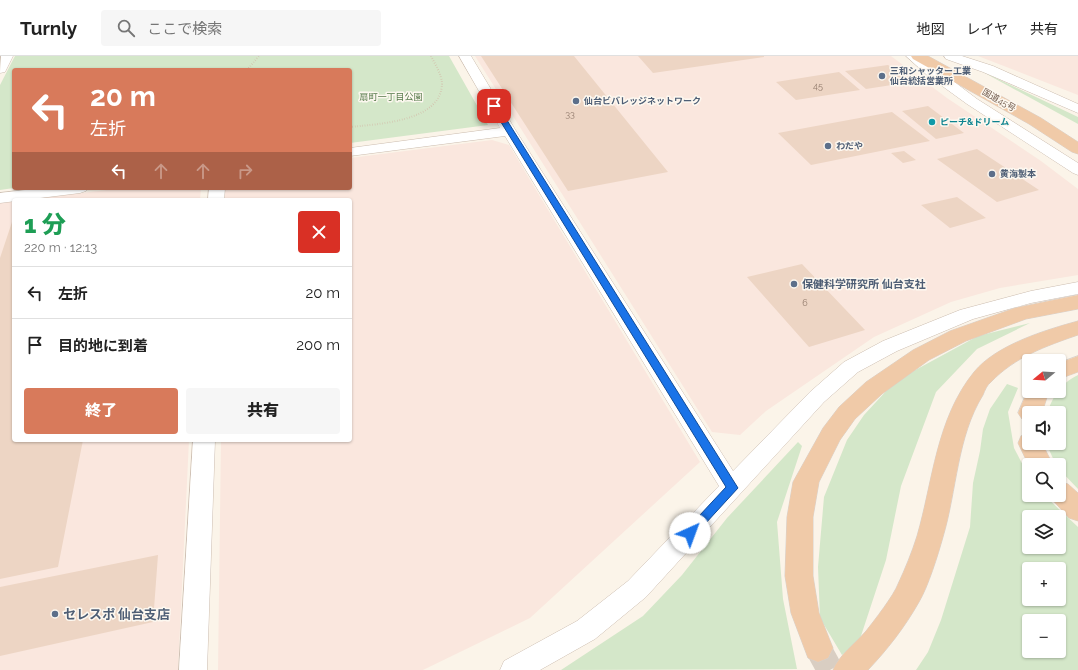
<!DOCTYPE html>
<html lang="ja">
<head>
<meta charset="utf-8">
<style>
	:root { --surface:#fff; --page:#f6f6f6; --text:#222; --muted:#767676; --line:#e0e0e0; --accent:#d87a5b }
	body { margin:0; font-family:Raleway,"Noto Sans JP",sans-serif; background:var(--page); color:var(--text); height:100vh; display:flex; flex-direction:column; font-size:15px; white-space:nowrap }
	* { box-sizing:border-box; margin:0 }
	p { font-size:13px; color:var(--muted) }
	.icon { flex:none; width:22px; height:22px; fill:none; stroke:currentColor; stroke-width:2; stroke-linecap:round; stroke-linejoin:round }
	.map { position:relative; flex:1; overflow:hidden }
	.panel { position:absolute; left:12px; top:142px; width:340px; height:244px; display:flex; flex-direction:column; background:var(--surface); border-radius:4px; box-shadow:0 1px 3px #0004 }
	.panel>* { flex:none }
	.banner { position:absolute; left:12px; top:12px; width:340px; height:122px; border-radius:4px; box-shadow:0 1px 3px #0004; background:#d87a5b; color:#fff; overflow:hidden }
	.needle { width:26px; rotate:252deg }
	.buttons { position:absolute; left:1022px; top:298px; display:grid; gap:8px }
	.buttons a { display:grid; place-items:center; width:44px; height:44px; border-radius:4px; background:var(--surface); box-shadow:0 1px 3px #0004; font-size:20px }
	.pin { position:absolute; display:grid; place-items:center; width:34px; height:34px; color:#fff; margin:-17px; border-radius:8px; box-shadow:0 2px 6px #0006 }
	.me { position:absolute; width:44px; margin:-22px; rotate:43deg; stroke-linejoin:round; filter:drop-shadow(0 0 3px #0008) }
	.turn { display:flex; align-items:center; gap:14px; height:84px; padding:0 12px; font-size:18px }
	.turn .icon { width:52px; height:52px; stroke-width:2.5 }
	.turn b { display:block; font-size:28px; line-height:34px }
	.lanes { display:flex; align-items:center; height:38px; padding:0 12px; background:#0003; justify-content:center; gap:20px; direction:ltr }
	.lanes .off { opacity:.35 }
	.round { display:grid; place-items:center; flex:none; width:42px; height:42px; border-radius:4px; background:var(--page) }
	.overview { display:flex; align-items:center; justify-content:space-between; height:68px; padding:0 12px }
	h1 { font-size:24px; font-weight:800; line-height:30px; color:#1e9e55 }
	.action { display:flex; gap:8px; margin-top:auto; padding:8px 12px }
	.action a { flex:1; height:46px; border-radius:4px; background:var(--accent); color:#fff; font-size:16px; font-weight:800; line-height:46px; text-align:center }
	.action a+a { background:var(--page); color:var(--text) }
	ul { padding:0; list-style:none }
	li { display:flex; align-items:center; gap:12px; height:52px; padding:0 12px; border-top:1px solid var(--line) }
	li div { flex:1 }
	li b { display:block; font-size:15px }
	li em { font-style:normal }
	header { display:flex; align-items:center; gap:24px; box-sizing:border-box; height:56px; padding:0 20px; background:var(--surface); border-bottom:1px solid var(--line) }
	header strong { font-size:19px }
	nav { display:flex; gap:22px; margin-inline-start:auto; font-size:14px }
	.search { width:280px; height:36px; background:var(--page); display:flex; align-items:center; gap:10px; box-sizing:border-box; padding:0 14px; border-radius:4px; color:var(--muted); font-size:15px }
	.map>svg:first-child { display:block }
	.commercial { fill:#fae7de }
	.green { fill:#d4e7c9; fill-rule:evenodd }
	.building { fill:#edd5c4 }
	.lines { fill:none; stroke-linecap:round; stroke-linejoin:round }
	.trunk-tunnel { stroke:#d9cec2; stroke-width:26; stroke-dasharray:26 13; stroke-linecap:butt }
	.minor-casing { stroke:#ccbdb0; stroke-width:1 }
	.trunk-casing { stroke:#d8d2ce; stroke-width:1 }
	.path { stroke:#d2b9a7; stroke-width:2; stroke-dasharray:0.5 2; stroke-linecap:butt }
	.minor { fill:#fff; fill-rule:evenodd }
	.trunk { fill:#f0caa8; fill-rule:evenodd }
	.route { fill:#1a73e8; stroke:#114b97 }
	.service-dot { fill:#5c6f8a; stroke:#fdf8f0; stroke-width:1.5 }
	.culture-dot { fill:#0f9aa8; stroke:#fdf8f0; stroke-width:1.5 }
	.labels { text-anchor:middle; stroke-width:3; stroke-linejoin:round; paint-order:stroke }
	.far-service-label { font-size:9px; font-weight:bold; fill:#4e5e75; stroke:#fdf8f0; text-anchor:start }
	.number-label { font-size:9px; fill:#927b6c }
	.far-park-label { font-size:9px; fill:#547848; stroke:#fdf8f0 }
	.far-street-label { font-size:9px; fill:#735d4f; stroke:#fdf8f0 }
	.far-culture-label { font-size:9px; font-weight:bold; fill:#0d838f; stroke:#fdf8f0; text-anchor:start }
	.service-label { font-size:11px; font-weight:bold; fill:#4e5e75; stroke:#fdf8f0; text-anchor:start }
	.near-service-label { font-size:13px; font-weight:bold; fill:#4e5e75; stroke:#fdf8f0; text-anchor:start }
</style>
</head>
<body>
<header>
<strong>Turnly</strong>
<div class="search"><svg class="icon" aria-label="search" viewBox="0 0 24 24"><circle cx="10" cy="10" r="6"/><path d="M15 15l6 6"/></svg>ここで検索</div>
<nav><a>地図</a><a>レイヤ</a><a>共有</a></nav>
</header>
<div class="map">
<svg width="1078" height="614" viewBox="0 0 1078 614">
	<rect width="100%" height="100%" fill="#fbf4e9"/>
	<path class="commercial" d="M475 0H891L947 42 1041 105 1078 133V219L1000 232 951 246 874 281 766 355 740 379 712 376Z
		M978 0H1078V39Z
		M492 84 509 89 700 406 530 562 423 614H218L221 384H350V144H225V132H350V102Z
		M123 132H201L200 144H24Z
		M14 145V384H189L178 614H0V147Z"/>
	<path class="green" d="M15 0H449L488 69 350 87V14H14V132L0 134V29Z
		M981 15 1078 61V68Z
		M1030 267 977 293 936 336 901 430 886 504 859 586 842 599 820 562 818 511 824 441 847 384 864 359 888 333 908 318 978 280Z
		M1078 319V433L1059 413V409H1056L1046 387H1059V357H1047C1054 339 1060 328 1078 319Z
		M1007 328 1018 332 1008 356 1014 392 1029 421V439H1044L1078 471V614H916L928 596 941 564 970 471 973 427 980 395 983 373 990 353ZM1029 461H1059V491H1029ZM1029 513H1059V543H1029ZM1029 565H1059V595H1029Z
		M798 386 802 390 777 466 783 543 797 613 561 614 643 560 682 519 727 462Z"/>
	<path class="building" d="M481 0H574L668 116 568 135Z
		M638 0H764V1L653 17Z
		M888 9 911 26 866 33 845 15Z
		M839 16 860 34 796 44 776 26Z
		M928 50 964 77 936 83 902 55Z
		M892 56 930 85 811 109 778 77Z
		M977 93 1039 134 997 146 937 103Z
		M904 95 916 104 903 107 891 97Z
		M957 141 986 162 950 172 921 149Z
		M14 165V384H83L58 511 0 523V202L12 166Z
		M802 208 865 274 809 291 747 221Z
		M158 499 153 566 0 600V531Z"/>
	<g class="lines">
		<path class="trunk-tunnel" d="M818 592 830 614"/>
		<defs>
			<path id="minor" d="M1 0H13L5 16 0 17Z
				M459 0H471L516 75 733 415 810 336 844 306 883 285 960 254 1031 235 1078 226V238L1031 247 973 263 897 295 858 316 824 346 646 541 595 583 540 614H500L504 605 577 565 628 525 719 430 505 80 350 100V92L500 72Z
				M906 0H920L977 43 1078 107V119L1073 117 967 48 927 19Z
				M944 0H962L993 10 1078 48V57L983 16 946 3Z
				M42 132H88L86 135 80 137 0 147V137Z
				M209 132H225L224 144H208Z
				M193 384H215L207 614H179Z"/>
			<path id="trunk" d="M911 0H928L1041 62 1078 86V98L1072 96 1029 68 913 3Z
				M1078 239V253L1026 263 966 285 929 304 882 338 855 363 840 384 819 426 813 461V520L819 557 833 592 828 602 818 606 808 602 791 557 785 520 787 461 793 426 823 372 839 351 866 326 913 294 950 275 1015 252Z
				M1078 265V279C1046 290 1015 301 991 326 987 329 985 334 983 339 957 381 957 434 943 481 938 499 928 531 919 546 905 571 887 594 868 614H833C840 598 854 589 866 575 874 565 894 539 898 528 905 513 912 496 917 480 933 425 936 363 974 316 996 289 1045 274 1078 265Z
				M1078 300V316L1059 323V307Z
				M1029 331V335H1049L1042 357H1029V365L1022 363 1018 357Z
				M1029 378V387H1042L1053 409 1029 410 1018 387 1021 380Z
				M1059 425 1068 428 1078 437V465L1069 462 1048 439H1059Z"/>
		</defs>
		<use href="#minor" class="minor-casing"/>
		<use href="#trunk" class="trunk-casing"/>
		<path class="path" d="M247 14 259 0
			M350 71C377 68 441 66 442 28 442 19 435 8 431 0"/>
		<use href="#minor" class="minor"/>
		<use href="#trunk" class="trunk"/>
	</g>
	<path class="route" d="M492 48 498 50 738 432 694 480 690 482 686 480 685 477 686 474 726 431 491 50Z"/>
	<g class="service-dot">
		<circle cx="882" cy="20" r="4"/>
		<circle cx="576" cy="45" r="4"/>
		<circle cx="828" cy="90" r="4"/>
		<circle cx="992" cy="118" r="4"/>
		<circle cx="794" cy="228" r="4"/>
		<circle cx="55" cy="558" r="4"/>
	</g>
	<circle class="culture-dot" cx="932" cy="66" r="4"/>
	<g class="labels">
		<g class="far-service-label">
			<text x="890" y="18">三和シャッター工業<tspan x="890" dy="10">仙台統括営業所</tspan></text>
			<text x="584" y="48">仙台ビバレッジネットワーク</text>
			<text x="836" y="93">わだや</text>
			<text x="1000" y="121">黄海製本</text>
		</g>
		<g class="number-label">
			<text x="818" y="33">45</text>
			<text x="570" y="61">33</text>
			<text x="805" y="250">6</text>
		</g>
		<g class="far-park-label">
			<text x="391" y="44">扇町一丁目公園</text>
		</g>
		<g class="far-street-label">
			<text transform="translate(999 44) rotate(30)" y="3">国道45号</text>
		</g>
		<g class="far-culture-label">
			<text x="940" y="69">ピーチ&amp;ドリーム</text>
		</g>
		<g class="service-label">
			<text x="802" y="232">保健科学研究所 仙台支社</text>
		</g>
		<g class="near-service-label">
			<text x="63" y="563">セレスポ 仙台支店</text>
		</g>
	</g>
</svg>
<div class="buttons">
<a><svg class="needle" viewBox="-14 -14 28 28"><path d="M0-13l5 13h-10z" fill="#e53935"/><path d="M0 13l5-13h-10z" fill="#767676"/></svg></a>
<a><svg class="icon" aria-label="sound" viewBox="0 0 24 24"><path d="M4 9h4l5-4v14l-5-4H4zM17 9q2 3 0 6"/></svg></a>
<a><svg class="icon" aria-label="search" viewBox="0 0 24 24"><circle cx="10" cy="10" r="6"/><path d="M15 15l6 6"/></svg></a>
<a><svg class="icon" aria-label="layers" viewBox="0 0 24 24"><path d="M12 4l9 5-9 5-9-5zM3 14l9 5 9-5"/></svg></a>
<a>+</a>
<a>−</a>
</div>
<div class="pin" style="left:494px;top:50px;background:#d93025"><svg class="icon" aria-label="arrive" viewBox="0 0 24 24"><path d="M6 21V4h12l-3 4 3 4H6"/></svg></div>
<svg class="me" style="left:690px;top:477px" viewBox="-20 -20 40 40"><circle r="19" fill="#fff"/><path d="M0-13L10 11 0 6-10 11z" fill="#1a73e8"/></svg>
<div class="banner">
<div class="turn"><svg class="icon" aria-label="left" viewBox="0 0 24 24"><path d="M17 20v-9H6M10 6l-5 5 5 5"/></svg><div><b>20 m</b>左折</div></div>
<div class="lanes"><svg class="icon" aria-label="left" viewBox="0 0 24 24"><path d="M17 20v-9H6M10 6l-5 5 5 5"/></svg><svg class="icon off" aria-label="ahead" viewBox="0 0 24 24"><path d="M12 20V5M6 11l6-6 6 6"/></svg><svg class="icon off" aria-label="ahead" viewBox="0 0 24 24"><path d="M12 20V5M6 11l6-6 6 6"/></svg><svg class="icon off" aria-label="right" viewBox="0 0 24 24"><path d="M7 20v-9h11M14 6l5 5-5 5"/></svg></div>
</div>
<section class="panel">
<div class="overview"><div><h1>1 分</h1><p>220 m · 12:13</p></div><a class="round" style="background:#d93025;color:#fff"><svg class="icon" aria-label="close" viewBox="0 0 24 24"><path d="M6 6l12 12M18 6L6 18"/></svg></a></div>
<ul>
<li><svg class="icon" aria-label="left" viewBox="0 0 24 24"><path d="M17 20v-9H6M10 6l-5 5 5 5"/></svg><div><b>左折</b></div><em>20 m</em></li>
<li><svg class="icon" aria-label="arrive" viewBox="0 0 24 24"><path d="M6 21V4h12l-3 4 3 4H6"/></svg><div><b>目的地に到着</b></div><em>200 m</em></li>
</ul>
<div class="action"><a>終了</a><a>共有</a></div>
</section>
</div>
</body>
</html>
